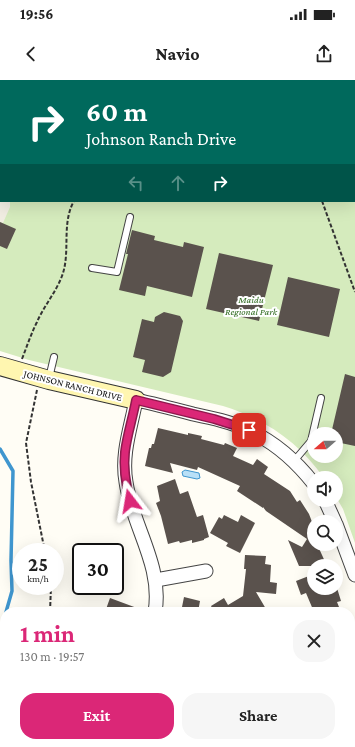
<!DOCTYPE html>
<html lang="en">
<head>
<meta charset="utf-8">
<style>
	:root { --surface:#fff; --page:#f6f6f6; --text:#222; --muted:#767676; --accent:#db2777 }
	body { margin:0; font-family:"Crimson Pro",serif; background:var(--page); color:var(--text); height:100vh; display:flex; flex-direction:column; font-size:15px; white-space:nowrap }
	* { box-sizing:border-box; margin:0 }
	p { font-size:13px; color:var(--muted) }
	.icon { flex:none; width:22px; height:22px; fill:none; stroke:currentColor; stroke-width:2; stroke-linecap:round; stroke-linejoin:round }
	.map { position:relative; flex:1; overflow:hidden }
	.side { position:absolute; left:0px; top:527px; width:355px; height:140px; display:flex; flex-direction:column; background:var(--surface); border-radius:16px 16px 0 0; box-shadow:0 4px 16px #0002 }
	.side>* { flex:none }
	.hud { position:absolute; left:0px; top:0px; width:355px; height:122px; box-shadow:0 4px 16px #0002; background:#00695c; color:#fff; overflow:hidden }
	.needle { width:26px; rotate:250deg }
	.controls { position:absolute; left:307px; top:347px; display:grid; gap:8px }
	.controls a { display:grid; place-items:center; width:36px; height:36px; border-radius:50%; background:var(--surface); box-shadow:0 4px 16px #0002; font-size:20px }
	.speed { position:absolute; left:12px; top:463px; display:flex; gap:8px; font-size:20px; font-weight:700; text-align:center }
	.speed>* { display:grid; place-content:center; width:52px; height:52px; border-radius:50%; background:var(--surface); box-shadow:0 4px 16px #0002; line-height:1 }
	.speed small { font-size:10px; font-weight:400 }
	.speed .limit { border:2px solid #111; border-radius:6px; background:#fff; color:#111 }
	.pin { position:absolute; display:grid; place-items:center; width:34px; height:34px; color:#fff; margin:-17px; border-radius:8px; box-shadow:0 2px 6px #0006 }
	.me { position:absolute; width:44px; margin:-22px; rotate:346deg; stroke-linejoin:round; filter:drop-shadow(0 0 3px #0008) }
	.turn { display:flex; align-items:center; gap:14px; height:84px; padding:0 20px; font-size:18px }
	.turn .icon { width:52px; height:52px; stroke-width:2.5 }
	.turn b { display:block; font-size:28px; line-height:34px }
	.lanes { display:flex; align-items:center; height:38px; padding:0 20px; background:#0003; justify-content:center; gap:20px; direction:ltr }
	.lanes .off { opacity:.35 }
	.round { display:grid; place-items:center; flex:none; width:42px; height:42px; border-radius:16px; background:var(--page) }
	.headline { display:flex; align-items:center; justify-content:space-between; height:68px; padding:0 20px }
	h1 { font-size:24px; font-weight:700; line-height:30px; color:var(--accent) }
	.action { display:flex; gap:8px; margin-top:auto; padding:8px 20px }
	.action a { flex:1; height:46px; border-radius:16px; background:var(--accent); color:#fff; font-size:16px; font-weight:700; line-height:46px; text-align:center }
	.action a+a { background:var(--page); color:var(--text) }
	.status { display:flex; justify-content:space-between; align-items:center; height:28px; padding:0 20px; background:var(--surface); direction:ltr }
	.status svg { height:11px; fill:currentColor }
	header { display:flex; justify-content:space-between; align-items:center; height:52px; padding:0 20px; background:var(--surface); font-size:18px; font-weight:700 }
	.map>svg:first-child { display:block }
	.green { fill:#d5ebbd; fill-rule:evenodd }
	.plaza { fill:#f1ede2 }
	.water { fill:#b9e0f7; stroke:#3f96cf }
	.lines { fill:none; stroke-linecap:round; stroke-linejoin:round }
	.stream { stroke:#3f96cf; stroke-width:3.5 }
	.building { fill:#5a524d }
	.lane-casing { stroke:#444; stroke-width:8 }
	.street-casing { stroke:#444; stroke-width:15 }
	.secondary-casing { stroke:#333; stroke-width:20 }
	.path { stroke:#333; stroke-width:2; stroke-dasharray:4 2; stroke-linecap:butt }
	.lane { stroke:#fff; stroke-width:6 }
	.street { stroke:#fff; stroke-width:13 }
	.secondary { stroke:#fff6b0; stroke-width:18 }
	.route-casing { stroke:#8e194d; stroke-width:10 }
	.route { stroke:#db2777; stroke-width:7 }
	.labels { text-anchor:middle; stroke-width:4; stroke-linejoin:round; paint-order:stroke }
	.park-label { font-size:10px; font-style:italic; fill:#2f6b1f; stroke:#fff }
	.street-label { font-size:10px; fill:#111; stroke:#fff }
</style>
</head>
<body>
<div class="status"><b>19:56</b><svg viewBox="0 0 49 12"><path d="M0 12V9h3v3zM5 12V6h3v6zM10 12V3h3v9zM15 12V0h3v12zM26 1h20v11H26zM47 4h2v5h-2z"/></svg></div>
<header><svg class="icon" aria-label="back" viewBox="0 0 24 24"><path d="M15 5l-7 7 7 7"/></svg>Navio<svg class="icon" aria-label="share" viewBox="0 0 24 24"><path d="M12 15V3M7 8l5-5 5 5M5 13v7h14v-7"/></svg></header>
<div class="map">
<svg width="355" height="667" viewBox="0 0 355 667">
	<rect width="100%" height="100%" fill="#fffdf5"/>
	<path class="green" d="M0 0H355V463L343 429 336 417V398H324C299 362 265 339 223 326L29 280 0 271ZM1 1H354V121H1ZM314 354H336V376H314Z"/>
	<path class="plaza" d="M0 110 1 121H10V127L3 143 0 142Z"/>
	<path class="water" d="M185 390 199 393 200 398 197 399 183 396 182 392Z"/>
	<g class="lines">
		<path class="stream" d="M0 369 13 391 11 481 12 511 6 532
			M0 556 5 537
			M0 602 1 599"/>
	</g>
	<path class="building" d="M0 142 16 149 7 169 0 166Z
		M132 150 155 156 154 160 183 167 184 162 204 167 192 217 147 206 145 216 119 210 128 174H126Z
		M219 173 273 185 259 241 206 229Z
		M288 197 340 209 329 257 277 245Z
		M164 232 180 236 183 241 171 292 163 297 142 292 145 280 133 277 142 239 154 242 155 237Z
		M345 294 355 297V366L336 362V354H331Z
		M158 348 188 355V353L202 356 201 359 224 365 225 363 237 368 233 376 253 385 257 379 268 387 264 394 290 411 297 422 300 420 309 434 314 447V464H317L327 486H299L288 460 302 467 307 459 266 431 263 427V428L237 411 240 406 198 387 197 390 170 383 173 393 145 386 149 368H151L152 364H154Z
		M175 399 180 414 188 411 197 437 203 435 209 457 204 459V460L192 463V460L180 463 179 461 168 464 161 436 156 423 160 421 157 406Z
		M224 435 238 442 241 435 255 443 240 473 226 466 228 463 210 453 219 437 222 439Z
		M245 475 266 476 265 484 271 485 270 502 277 503 276 514 256 512 266 529 260 532H214L211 526 224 518 228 525 243 516 246 489H244Z
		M314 494V508H337L341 521 337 522 341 532H314L306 513 301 515 296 501Z
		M184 517 200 521 198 532H181Z
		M110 518 145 531V532H105Z"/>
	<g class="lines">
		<defs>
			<path id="lane" d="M92 188 117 192 130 137
				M49 298 54 277
				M294 381 311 361 321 318"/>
			<path id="street" d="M325 420 335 442
				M336 444 355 495
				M156 500 206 491
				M155 532C163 485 132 446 126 402 121 374 131 347 136 320 155 324 174 329 193 334 212 338 231 342 248 350 275 362 296 381 314 404
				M0 570H5
				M350 587 355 585
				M103 667 105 662
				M243 667 245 662"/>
			<path id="secondary" d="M0 286 49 300 136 320"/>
		</defs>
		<use href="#lane" class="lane-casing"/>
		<use href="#street" class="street-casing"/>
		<use href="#secondary" class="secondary-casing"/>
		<path class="path" d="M278 0V1
			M231 1 232 0
			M0 83H1
			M322 121 355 212
			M22 279C27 266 31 254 37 242 44 226 56 212 62 196 71 172 61 144 74 121
			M37 310 26 363 31 402 45 472
			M50 532 51 506
			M0 645 5 633"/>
		<use href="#lane" class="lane"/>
		<use href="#street" class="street"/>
		<use href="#secondary" class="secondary"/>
	</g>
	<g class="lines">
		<defs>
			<path id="route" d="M130 421C126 405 123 389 125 372 127 355 133 337 136 320L214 339 249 350"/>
		</defs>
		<use href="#route" class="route-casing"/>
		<use href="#route" class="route"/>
	</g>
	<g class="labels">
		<g class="park-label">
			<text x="251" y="223">Maidu<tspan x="251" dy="12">Regional Park</tspan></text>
		</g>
		<g class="street-label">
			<text transform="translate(73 305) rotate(14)" y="4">JOHNSON RANCH DRIVE</text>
		</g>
	</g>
</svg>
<div class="controls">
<a><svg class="needle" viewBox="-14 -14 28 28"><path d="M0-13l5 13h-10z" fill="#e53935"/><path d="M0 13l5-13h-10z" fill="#767676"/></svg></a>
<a><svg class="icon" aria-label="sound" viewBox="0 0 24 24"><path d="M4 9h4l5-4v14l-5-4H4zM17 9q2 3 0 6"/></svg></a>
<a><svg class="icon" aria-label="search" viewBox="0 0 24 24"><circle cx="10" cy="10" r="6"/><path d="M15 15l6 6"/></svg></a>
<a><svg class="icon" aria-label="layers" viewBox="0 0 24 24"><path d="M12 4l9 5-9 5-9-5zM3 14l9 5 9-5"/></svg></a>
</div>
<div class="speed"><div>25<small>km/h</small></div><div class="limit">30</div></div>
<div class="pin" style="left:249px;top:350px;background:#d93025"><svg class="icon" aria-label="arrive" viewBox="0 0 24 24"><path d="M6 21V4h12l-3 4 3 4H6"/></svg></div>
<svg class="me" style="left:130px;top:421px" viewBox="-20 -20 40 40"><path d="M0-17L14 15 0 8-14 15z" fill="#db2777" stroke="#fff" stroke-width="4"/></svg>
<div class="hud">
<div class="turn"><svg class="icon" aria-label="right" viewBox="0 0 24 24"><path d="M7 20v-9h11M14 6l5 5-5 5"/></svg><div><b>60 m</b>Johnson Ranch Drive</div></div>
<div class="lanes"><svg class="icon off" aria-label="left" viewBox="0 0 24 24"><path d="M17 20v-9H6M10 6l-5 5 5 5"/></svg><svg class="icon off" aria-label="ahead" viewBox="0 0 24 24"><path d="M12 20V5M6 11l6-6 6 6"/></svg><svg class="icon" aria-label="right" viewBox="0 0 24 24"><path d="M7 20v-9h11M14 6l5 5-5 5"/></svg></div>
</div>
<section class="side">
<div class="headline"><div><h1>1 min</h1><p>130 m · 19:57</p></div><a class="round"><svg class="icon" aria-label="close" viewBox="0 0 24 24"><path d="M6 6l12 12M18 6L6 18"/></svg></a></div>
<div class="action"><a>Exit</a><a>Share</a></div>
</section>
</div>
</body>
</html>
